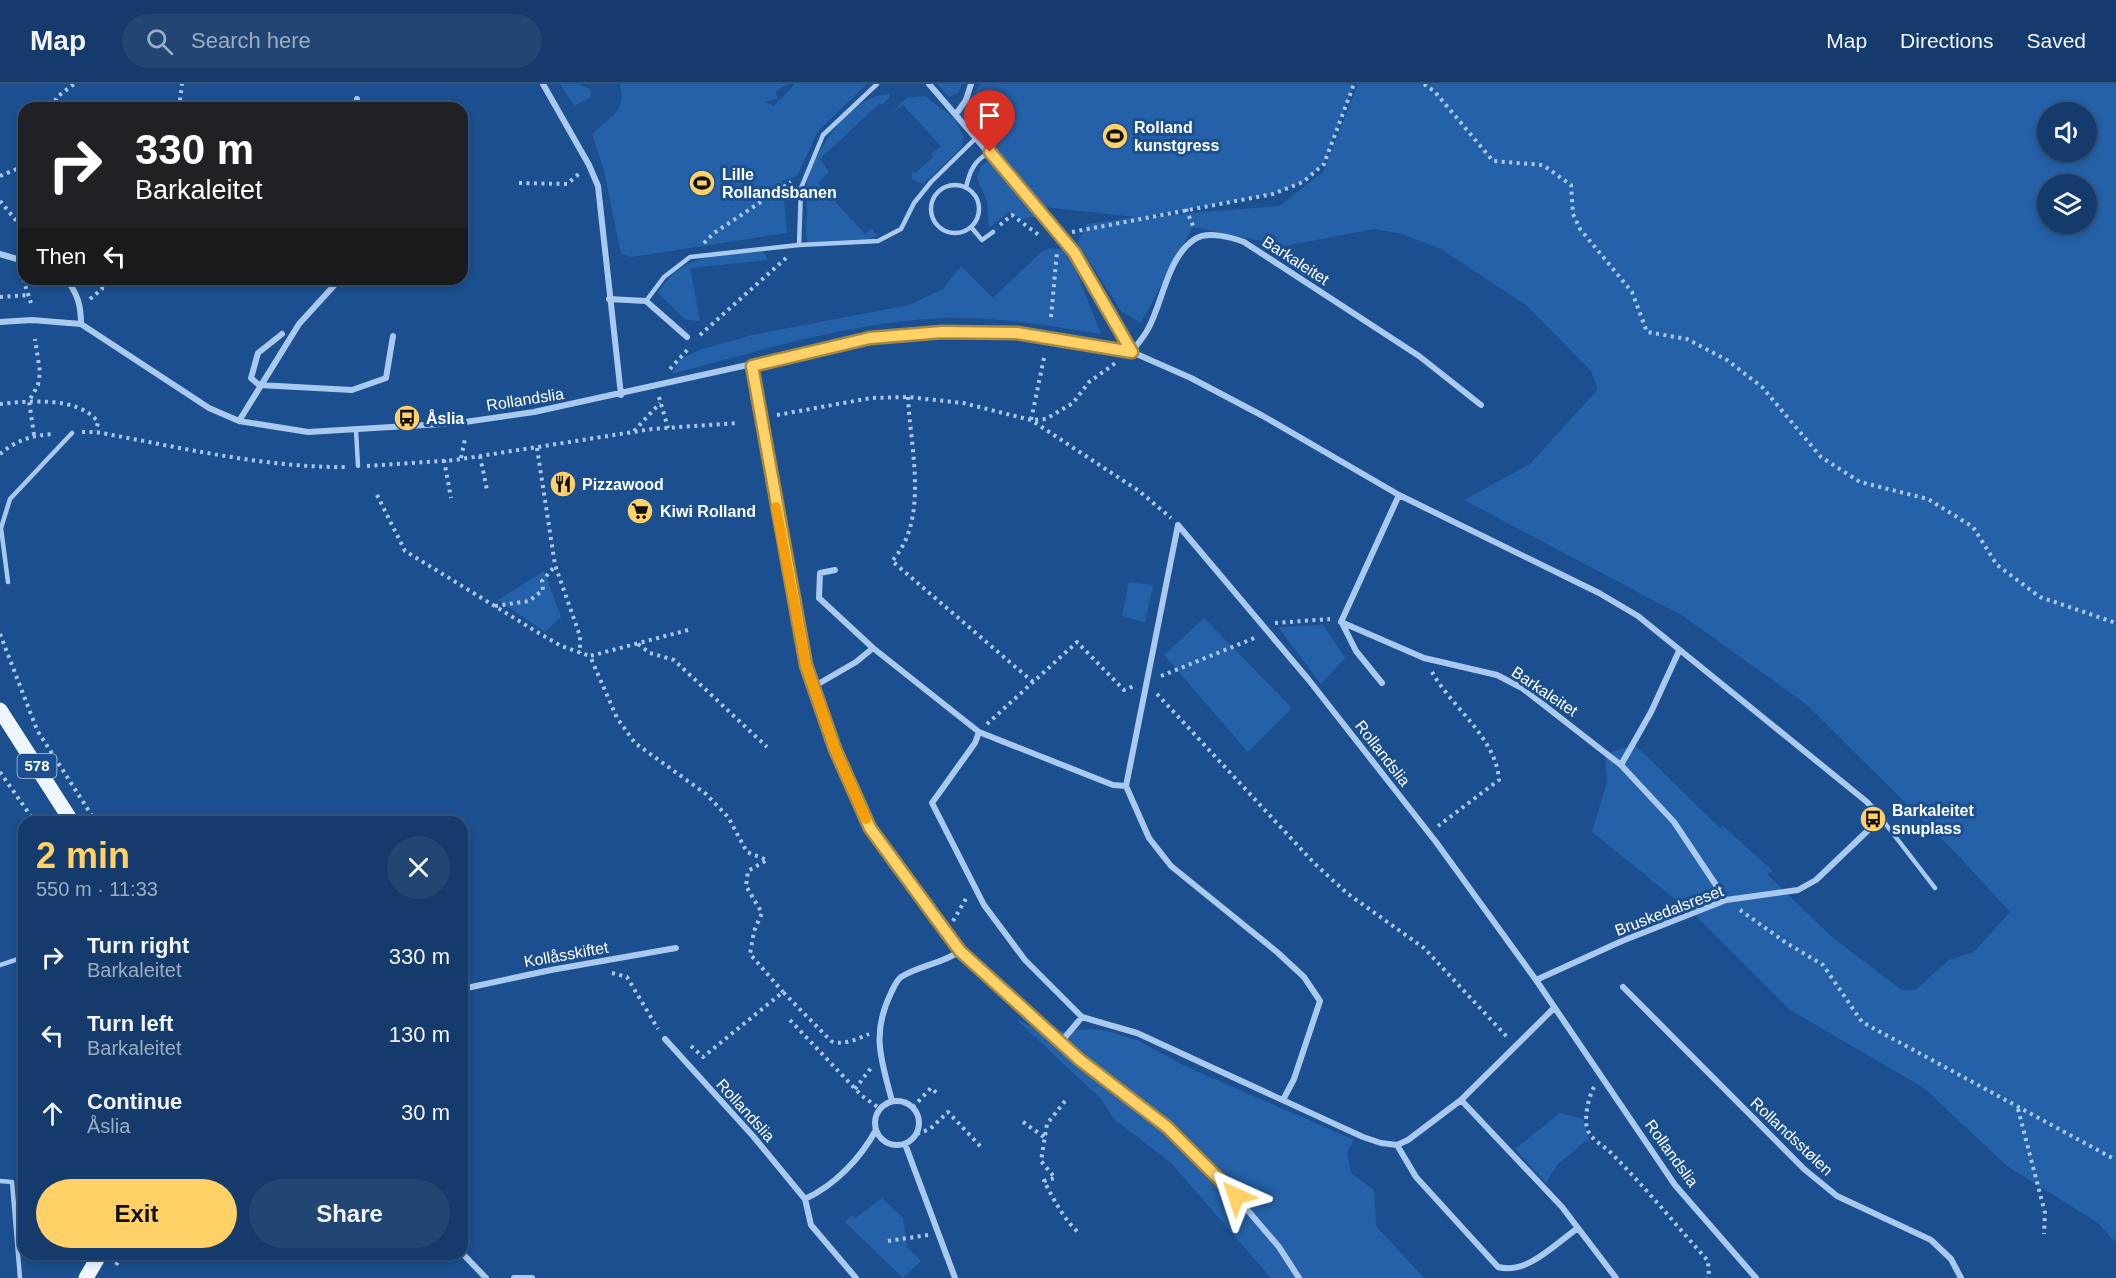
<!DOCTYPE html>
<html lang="en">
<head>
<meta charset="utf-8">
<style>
	:root { --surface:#143b6b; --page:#214673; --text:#f1f3f6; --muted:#9dadc1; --line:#33557e; --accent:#ffd166 }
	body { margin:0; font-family:Arial,sans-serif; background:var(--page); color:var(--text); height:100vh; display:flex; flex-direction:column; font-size:22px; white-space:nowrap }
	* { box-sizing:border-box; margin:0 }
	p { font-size:20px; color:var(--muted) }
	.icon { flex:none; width:33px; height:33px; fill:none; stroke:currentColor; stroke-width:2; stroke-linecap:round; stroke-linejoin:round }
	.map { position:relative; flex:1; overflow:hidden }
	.panel { position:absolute; left:18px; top:732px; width:450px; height:444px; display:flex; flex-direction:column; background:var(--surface); border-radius:18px; box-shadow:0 3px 9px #0003,0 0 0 2px var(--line) }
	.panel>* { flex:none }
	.hud { position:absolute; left:18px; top:18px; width:450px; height:183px; border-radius:18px; box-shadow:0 3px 9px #0003,0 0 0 2px var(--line); background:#202124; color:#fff; overflow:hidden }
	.buttons { position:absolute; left:2037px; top:18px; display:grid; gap:12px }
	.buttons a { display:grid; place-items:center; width:60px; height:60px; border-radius:50%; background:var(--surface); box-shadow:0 3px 9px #0003,0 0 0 2px var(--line); font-size:30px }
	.pin { position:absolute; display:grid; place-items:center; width:51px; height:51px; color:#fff; margin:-62px -26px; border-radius:50% 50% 50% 0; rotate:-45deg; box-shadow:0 0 6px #0007 }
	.pin .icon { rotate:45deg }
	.me { position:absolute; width:66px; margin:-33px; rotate:318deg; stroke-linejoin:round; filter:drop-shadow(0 0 4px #0008) }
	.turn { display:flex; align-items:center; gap:21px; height:126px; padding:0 18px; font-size:27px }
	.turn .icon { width:78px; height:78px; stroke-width:2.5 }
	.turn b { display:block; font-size:42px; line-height:51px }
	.then { display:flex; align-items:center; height:57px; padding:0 18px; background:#0003; gap:12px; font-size:22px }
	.round { display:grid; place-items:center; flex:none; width:63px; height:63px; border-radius:32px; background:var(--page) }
	.summary { display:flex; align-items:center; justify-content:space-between; height:102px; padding:0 18px }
	h1 { font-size:36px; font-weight:700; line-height:45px; color:var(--accent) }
	.action { display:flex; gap:12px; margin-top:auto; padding:12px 18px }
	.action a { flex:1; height:69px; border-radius:36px; background:var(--accent); color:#111; font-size:24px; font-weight:700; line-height:69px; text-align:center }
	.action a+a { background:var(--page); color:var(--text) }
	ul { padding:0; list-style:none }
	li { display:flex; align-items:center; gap:18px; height:78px; padding:0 18px }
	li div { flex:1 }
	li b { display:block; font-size:22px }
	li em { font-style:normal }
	header { display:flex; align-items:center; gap:36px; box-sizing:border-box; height:84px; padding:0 30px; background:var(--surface); border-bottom:2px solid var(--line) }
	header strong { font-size:28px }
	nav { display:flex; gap:33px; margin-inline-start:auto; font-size:21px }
	.search { width:420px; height:54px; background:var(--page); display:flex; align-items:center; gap:15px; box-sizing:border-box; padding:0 21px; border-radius:33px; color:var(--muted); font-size:22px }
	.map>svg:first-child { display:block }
	.green { fill:#2461a8; fill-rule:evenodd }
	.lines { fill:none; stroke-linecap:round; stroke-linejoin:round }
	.path { stroke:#a9c9ee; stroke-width:4; stroke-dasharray:3 4.5; stroke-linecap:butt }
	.service { stroke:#a9c9ee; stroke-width:4.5 }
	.minor { stroke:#a9c9ee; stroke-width:6 }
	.primary { stroke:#f0f6ff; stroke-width:15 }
	.route-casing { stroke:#a68842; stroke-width:15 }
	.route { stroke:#ffd166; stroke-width:10 }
	.slow { stroke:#f59e0b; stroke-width:10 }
	.labels { text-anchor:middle; stroke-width:6; stroke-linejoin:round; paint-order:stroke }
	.shield { fill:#1b4f8f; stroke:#bbcadd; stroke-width:1.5 }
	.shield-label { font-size:15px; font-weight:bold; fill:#fff }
	.poi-label { font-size:16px; font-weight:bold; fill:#fff; stroke:#1b4f8f; text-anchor:start }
	.street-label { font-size:16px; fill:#fff; stroke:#1b4f8f }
</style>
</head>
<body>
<header>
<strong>Map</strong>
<div class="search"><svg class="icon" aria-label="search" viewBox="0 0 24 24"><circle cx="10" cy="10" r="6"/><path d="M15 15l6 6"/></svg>Search here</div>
<nav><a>Map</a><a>Directions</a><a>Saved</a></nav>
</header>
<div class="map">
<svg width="2116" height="1194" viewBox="0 0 2116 1194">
	<rect width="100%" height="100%" fill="#1b4f8f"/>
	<path class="green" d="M560 0H579L591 6V13L574 22Z
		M620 0H788L776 7 777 15 765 18 774 22 795 0H867L818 47 797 92 782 97 787 149 632 173 621 170 604 87 592 50C611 32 627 27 620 0Z
		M937 0H962V1L958 9 949 13Z
		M981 0H1354L1324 80 1303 98 1273 110 1144 133 1279 122 1323 88 1358 0H2116V1159L2098 1139 2007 1082 1924 1004 1790 926 1695 831 1592 748 1607 698 1605 670 1635 661 1720 744 1723 742 1773 787 1767 790 1832 853 1902 906H1915L1949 876 1974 868 2010 828 1953 766 1806 620 1683 532 1464 416 1530 380 1598 305 1591 287 1527 222 1441 165 1402 150 1374 145 1285 162 1193 143 1141 239 1122 228 1077 159 1087 140 1135 133 1035 122 956 30ZM2048 28H2086V68H2048ZM2048 100H2086V140H2048Z
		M889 10 890 13 882 21 880 19 820 75 829 88 818 99 865 150 872 145 877 152 868 155 808 159C804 148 807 141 807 131 808 120 804 109 807 98 815 66 852 10 889 10Z
		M925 12 954 34 964 53 961 64 923 100 912 95V87L915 89 933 73 931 70 941 62 903 21 893 28 906 14Z
		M986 78H993L1031 122 1035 133 1023 135 1009 128 989 144 987 118 977 94 981 82Z
		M1049 164 1068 166 1101 250C1047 241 993 232 939 234 847 239 760 267 672 290L679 276 699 266 752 251 909 221 943 205 961 182 993 214 1040 169Z
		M763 167 768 176 690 184 700 237 686 236 658 209C684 167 719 172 763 167Z
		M544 487 561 533 545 548 498 516Z
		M1129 498 1153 501 1145 538 1122 532Z
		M1204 534 1292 624 1248 668 1164 571Z
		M1323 541 1345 574 1321 600 1278 543Z
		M1016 935 1043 948 1092 945 1108 947 1139 957 1183 981 1354 1056 1347 1069 1351 1089 1374 1106 1376 1142 1424 1194H1271L1172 1080 1113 1034 1102 1016Z
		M1560 1029 1583 1035 1590 1059 1586 1057 1557 1081 1546 1099 1515 1065Z
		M882 1114 903 1134 907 1163 921 1177 903 1194 845 1138 852 1131 855 1134Z"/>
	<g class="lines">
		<path class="path" d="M1424 0 1435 8 1493 77 1543 81 1571 101 1573 130 1580 145 1632 208 1647 248 1687 255 1727 276 1762 303 1821 373 1860 398 1928 415 1973 443 1997 481 2040 513 2116 539
			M52 24 57 13 74 0
			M179 24 182 0
			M0 92 24 82
			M519 99 567 100 580 89
			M0 117 24 146
			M1186 125 1194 144
			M19 139 24 137
			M1000 141 1012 131 1039 151 1041 149
			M1072 148 1273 110 1303 98 1324 80 1354 0
			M704 159 714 149 791 98
			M23 195 31 219
			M0 213 30 211
			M90 215 102 205 103 195
			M1051 233 1057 168
			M700 251 786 174
			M1044 274 1031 336 1046 335 1073 319 1089 298 1117 278
			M670 285 689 264
			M659 313 668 344
			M908 313C910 363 930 435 892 477L1033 598
			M0 320C30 317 78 312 98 338L96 347
			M777 331 871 314 908 313 963 319 1031 336 1139 407 1171 434
			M634 347 660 319
			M82 348H96C179 363 264 384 348 383
			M34 351 29 317 38 301 40 288 35 255
			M537 364 555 481 580 552V569
			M0 370C17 356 32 351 54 350
			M480 372 487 406
			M461 374 465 355
			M444 376 451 414
			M367 382 455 376 652 345 737 339
			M377 411 405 467 537 548 561 562 590 572
			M495 522 529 517 543 506 542 497 555 482
			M1275 539 1330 535
			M688 546 590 572 617 634 635 659 706 710 728 733 747 768 767 776 748 787 746 802 762 829 754 847 750 870 783 908
			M0 550 37 646 96 738
			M638 560 650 569 674 576 767 663
			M1432 588C1452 624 1496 653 1499 696L1438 742
			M1161 592 1257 553
			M1157 610 1315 780 1348 810 1424 864 1508 954
			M987 640 1077 558 1124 606 1134 602
			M0 688 35 738
			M1740 826 1785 858 1823 881 1862 938 2116 1076
			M953 837 967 813
			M612 889 627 893 658 945
			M790 936 861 1011 880 1025
			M691 962 703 973 783 908 831 957C843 962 857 955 869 950
			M1594 1003C1589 1012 1584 1033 1587 1044 1591 1057 1604 1061 1612 1070 1646 1104 1676 1141 1708 1177L1709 1192 1707 1194
			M855 1005 871 984
			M1065 1017 1047 1040 1041 1077 1055 1094 1044 1097C1054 1116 1064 1136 1080 1150
			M913 1023 931 1004 939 1011
			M2018 1025 2045 1129 2044 1150
			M1023 1038 1044 1053
			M917 1050 930 1045 948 1028 982 1064
			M888 1157 928 1151
			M116 1181 123 1170"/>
		<path class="service" d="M931 125a24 24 0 1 1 48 0a24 24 0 1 1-48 0Z
			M966 104C969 89 974 76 989 69
			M971 143 982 156 993 148
			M799 161 878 157 901 145 914 119 931 98 977 53
			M646 217 664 193 690 173 799 161 801 104 823 51 877 0
			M356 346 358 382
			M8 498 1 444 10 415 72 349
			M1881 734 1935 804
			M0 881 24 873
			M0 1097 12 1098 20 1194"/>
		<path class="minor" d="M543 0 589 81 598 102 621 311
			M929 0 1074 168 1132 268 1191 294 1263 332 1399 411 1599 509 1638 532 1867 718 1881 734 1816 796 1798 806 1726 816 1622 857 1536 896
			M356 24 357 15
			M956 30 966 16 971 0
			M0 170 24 177
			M66 195C78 210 81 222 81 240
			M609 215 646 217 687 253
			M0 238 32 236 81 240 209 324 239 337 308 348 458 339 534 328 870 254 942 248 1017 249 1132 268C1137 260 1144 253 1148 245 1163 218 1167 173 1195 155 1208 147 1231 153 1244 158L1419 272 1481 321
			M282 250 258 269 251 294 259 301 352 306 386 294 393 252
			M752 281 806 581 835 665 870 744 960 867 1080 976 1167 1043 1221 1095 1279 1163 1299 1194
			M239 337 299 240 340 195
			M1399 411 1341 538 1424 574 1497 591 1522 604 1621 681
			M1178 441 1308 595 1436 758 1536 896 1675 1101 1756 1194
			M1178 441 1126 702 1149 754 1171 782 1277 868 1304 893 1320 917 1294 995 1283 1016
			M835 486 820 489 819 514 873 564 979 648 1113 701 1126 702
			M1342 539 1356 567 1382 599
			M1679 567 1651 628 1621 681 1674 738 1726 816
			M813 603 856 578 873 564
			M979 648 975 659 932 719 984 821 1025 876 1082 933
			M1623 903 1804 1085 1837 1112 1931 1156 1951 1175 1961 1194
			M462 905 551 886 676 864
			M665 955 753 1052 805 1115 811 1141 856 1194
			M1061 958 1082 933 1137 949 1363 1053 1381 1059 1397 1061 1408 1056 1461 1016 1554 924
			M1461 1016 1562 1123 1616 1194
			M875 1039a22 22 0 1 1 44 0a22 22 0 1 1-44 0Z
			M892 1017C881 975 871 950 891 909 894 903 896 897 901 893 920 881 942 880 960 867
			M905 1060 955 1194
			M1397 1061 1416 1093 1498 1183C1527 1191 1555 1160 1578 1144
			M805 1115C835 1101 860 1075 876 1046
			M462 1169 486 1194
			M514 1194H532"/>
		<path class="primary" d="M0 626 72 738
			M86 1194 100 1170"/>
	</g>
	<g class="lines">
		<defs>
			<path id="route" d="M990 68 1074 168 1132 268 1017 249 942 248 870 254 752 282 806 581 835 665 870 744 960 867 1080 976 1167 1043 1236 1112"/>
		</defs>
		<use href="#route" class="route-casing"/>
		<use href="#route" class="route"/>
		<path class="slow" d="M776 423 806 581 835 665 866 735"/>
	</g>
	<defs>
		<symbol id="stadium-disc" viewBox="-11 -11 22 22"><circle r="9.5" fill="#ffd166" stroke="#1b4f8f"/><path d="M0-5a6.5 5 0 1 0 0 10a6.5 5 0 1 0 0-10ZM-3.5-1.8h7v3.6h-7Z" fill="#111"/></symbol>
		<symbol id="bus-disc" viewBox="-11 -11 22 22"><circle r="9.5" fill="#ffd166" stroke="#1b4f8f"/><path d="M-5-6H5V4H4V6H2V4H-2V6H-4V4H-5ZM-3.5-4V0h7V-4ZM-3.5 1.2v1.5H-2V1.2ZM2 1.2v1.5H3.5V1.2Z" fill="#111"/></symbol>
		<symbol id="restaurant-disc" viewBox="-11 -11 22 22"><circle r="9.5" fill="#ffd166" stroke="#1b4f8f"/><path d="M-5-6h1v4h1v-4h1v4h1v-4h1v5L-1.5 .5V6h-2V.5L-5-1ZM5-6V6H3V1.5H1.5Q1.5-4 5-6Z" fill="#111"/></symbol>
		<symbol id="supermarket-disc" viewBox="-11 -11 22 22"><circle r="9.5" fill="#ffd166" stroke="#1b4f8f"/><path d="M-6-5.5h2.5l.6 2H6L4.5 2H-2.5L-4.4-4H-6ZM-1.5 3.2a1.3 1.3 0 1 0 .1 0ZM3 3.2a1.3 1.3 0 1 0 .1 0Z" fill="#111"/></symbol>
	</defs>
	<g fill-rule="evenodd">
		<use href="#stadium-disc" x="1100" y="37" width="30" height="30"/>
		<use href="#stadium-disc" x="687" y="84" width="30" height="30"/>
		<use href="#bus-disc" x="392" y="319" width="30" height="30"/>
		<use href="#restaurant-disc" x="548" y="385" width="30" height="30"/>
		<use href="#supermarket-disc" x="625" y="412" width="30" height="30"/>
		<use href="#bus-disc" x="1858" y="720" width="30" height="30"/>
	</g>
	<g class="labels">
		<rect class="shield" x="17.5" y="670" width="39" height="24" rx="4.5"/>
		<g class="shield-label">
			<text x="37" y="687">578</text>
		</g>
		<g class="poi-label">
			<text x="1134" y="49">Rolland<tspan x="1134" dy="18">kunstgress</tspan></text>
			<text x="722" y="96">Lille<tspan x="722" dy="18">Rollandsbanen</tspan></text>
			<text x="426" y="340">Åslia</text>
			<text x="582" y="406">Pizzawood</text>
			<text x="660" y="433">Kiwi Rolland</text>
			<text x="1892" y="732">Barkaleitet<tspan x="1892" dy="18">snuplass</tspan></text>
		</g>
		<g class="street-label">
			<text transform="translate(1296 176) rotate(33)" y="6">Barkaleitet</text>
			<text transform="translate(525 315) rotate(-9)" y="6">Rollandslia</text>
			<text transform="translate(1545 607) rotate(34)" y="6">Barkaleitet</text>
			<text transform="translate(1383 669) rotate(52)" y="6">Rollandslia</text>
			<text transform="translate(1669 826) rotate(-21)" y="6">Bruskedalsreset</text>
			<text transform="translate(566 870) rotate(-10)" y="6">Kollåsskiftet</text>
			<text transform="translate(746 1026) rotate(48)" y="6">Rollandslia</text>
			<text transform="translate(1792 1052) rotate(43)" y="6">Rollandsstølen</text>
			<text transform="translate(1672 1069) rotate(54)" y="6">Rollandslia</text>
		</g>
	</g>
</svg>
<div class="buttons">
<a><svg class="icon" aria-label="sound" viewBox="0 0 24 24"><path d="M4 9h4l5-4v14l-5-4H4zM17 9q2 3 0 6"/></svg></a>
<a><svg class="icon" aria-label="layers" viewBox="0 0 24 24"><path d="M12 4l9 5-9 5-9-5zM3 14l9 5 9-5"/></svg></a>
</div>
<div class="pin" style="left:990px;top:68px;background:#d93025"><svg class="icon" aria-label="arrive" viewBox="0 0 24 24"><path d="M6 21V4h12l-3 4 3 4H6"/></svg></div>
<svg class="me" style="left:1236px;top:1112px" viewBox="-20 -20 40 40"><path d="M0-17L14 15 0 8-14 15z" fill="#ffd166" stroke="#fff" stroke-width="4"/></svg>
<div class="hud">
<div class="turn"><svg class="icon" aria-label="right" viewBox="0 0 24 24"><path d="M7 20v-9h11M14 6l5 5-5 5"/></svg><div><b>330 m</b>Barkaleitet</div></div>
<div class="then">Then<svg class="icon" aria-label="left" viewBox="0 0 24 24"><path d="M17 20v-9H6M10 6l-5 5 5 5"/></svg></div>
</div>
<section class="panel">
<div class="summary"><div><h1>2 min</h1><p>550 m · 11:33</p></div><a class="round"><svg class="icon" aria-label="close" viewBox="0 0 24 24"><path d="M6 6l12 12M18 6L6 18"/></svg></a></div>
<ul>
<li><svg class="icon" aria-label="right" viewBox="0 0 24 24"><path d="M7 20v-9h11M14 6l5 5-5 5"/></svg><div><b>Turn right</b><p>Barkaleitet</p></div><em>330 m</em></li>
<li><svg class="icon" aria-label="left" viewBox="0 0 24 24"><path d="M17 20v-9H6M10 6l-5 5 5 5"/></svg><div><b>Turn left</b><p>Barkaleitet</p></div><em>130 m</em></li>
<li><svg class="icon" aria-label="ahead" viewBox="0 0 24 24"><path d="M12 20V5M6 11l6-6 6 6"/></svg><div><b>Continue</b><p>Åslia</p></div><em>30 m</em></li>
</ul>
<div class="action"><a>Exit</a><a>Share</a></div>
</section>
</div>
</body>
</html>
